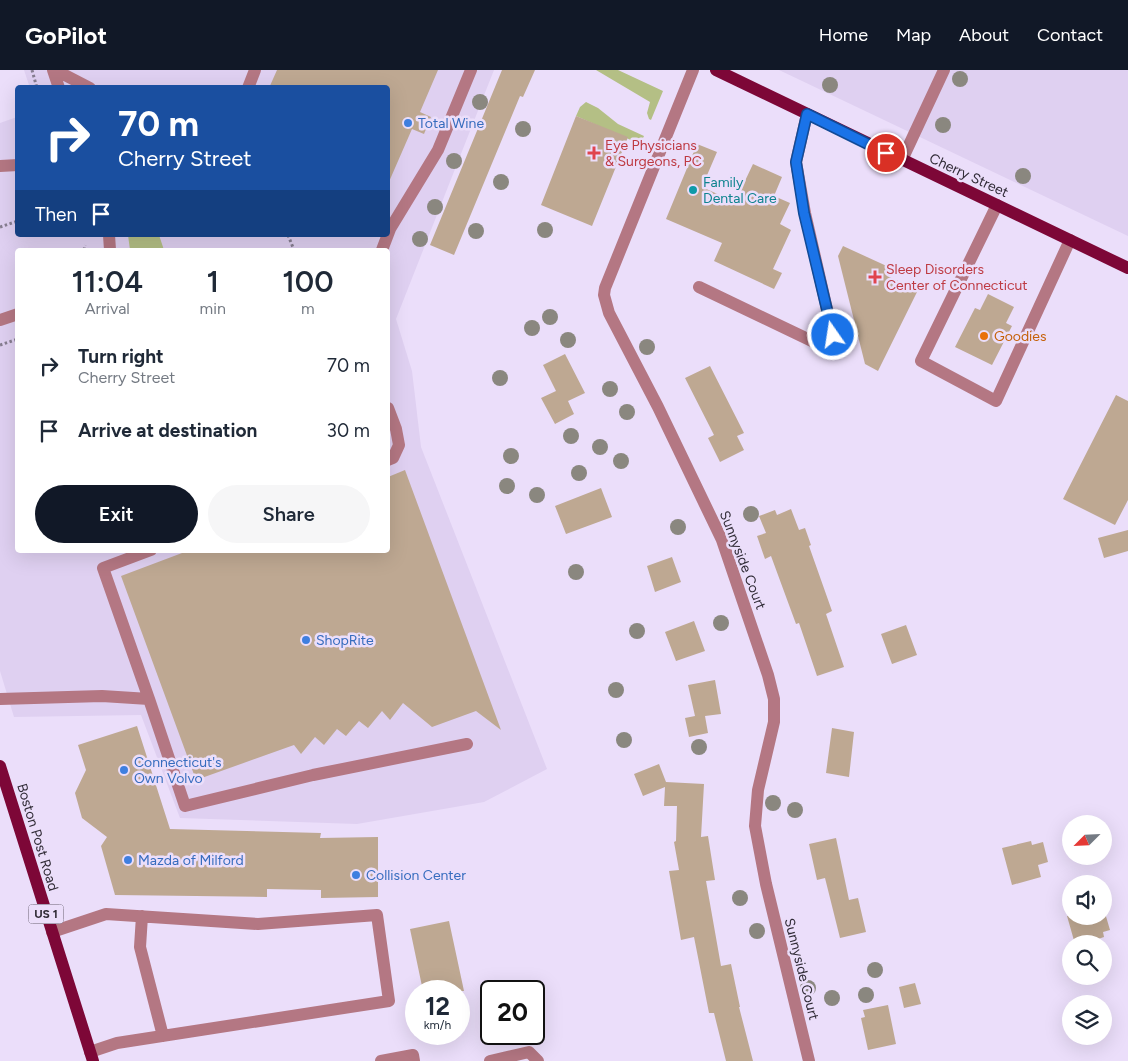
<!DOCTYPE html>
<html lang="en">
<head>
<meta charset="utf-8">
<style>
	:root { --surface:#fff; --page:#f6f6f7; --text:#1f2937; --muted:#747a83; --accent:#111827 }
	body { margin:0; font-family:Figtree,sans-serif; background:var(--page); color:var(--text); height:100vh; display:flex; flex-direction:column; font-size:19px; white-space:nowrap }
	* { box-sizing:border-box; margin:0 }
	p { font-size:16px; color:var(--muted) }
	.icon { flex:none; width:28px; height:28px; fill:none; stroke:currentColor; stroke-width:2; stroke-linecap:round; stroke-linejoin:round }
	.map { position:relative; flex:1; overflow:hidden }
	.drawer { position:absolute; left:15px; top:178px; width:375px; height:305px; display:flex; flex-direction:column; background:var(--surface); border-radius:5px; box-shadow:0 5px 20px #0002 }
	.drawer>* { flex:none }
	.hud { position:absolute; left:15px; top:15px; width:375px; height:152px; border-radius:5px; box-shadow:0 5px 20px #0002; background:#1a4fa0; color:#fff; overflow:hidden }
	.needle { width:32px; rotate:246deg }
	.fabs { position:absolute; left:1062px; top:745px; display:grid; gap:10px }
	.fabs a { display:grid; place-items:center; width:50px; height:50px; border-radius:50%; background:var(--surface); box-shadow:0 5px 20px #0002; font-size:25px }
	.speed { position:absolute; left:405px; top:910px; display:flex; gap:10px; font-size:25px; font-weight:700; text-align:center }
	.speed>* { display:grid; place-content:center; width:65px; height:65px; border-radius:50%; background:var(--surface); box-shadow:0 5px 20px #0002; line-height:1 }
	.speed small { font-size:12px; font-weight:400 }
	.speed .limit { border:2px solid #111; border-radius:8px; background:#fff; color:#111 }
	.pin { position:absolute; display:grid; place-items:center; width:42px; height:42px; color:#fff; margin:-21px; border:2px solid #fff; border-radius:50%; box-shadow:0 1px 5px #0007 }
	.me { position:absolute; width:55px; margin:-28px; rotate:347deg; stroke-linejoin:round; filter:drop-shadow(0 0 4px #0008) }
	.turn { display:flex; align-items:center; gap:18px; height:105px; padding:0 20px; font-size:22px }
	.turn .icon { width:65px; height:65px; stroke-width:2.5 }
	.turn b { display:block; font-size:35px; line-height:42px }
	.then { display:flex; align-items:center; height:48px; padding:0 20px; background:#0003; gap:10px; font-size:19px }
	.eta { display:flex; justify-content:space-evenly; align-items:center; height:85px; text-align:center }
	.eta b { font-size:30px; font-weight:600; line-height:35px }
	.action { display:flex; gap:10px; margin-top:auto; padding:10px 20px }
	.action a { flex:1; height:58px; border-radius:30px; background:var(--accent); color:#fff; font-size:20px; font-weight:600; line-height:58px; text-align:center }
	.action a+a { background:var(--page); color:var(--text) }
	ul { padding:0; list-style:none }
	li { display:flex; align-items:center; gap:15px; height:65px; padding:0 20px }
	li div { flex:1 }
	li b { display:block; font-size:19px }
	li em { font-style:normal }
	header { display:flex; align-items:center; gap:30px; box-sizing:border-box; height:70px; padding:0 25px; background:var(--accent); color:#fff }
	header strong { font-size:24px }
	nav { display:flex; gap:28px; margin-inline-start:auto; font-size:18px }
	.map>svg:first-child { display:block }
	.built { fill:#dfd0f1; fill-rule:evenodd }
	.green { fill:#b4bf85 }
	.building { fill:#bea892 }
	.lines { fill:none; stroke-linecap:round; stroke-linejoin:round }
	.path { stroke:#877e91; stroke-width:3; stroke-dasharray:2.5 2.5; stroke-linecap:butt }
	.minor { stroke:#b47783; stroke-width:12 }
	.major { stroke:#7d0737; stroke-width:12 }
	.tree { fill:#8a877f }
	.route-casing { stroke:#114b97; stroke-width:12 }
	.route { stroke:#1a73e8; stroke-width:9 }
	.shop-dot { fill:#3f7fe0; stroke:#ebdefa; stroke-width:2 }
	.health-dot { fill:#e0444e; stroke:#ebdefa; stroke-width:2 }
	.culture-dot { fill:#0f9aa8; stroke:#ebdefa; stroke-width:2 }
	.food-dot { fill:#e8710a; stroke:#ebdefa; stroke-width:2 }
	.labels { text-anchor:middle; stroke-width:5; stroke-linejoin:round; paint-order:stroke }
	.shield { fill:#ebdefa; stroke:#686171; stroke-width:1 }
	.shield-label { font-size:12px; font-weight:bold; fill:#302b36 }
	.shop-label { font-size:14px; fill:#366cbe; stroke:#ebdefa; text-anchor:start }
	.health-label { font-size:14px; fill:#be3a42; stroke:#ebdefa; text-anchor:start }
	.street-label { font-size:14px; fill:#302b36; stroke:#ebdefa }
	.culture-label { font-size:14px; fill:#0d838f; stroke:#ebdefa; text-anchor:start }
	.food-label { font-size:14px; fill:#c56008; stroke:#ebdefa; text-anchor:start }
</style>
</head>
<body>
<header>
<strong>GoPilot</strong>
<nav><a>Home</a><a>Map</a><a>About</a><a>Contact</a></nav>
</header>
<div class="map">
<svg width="1128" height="991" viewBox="0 0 1128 991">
	<rect width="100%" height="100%" fill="#ebdefa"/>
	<path class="built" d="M24 0H494L396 249 412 301 421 377 547 699 484 732 357 754 180 748 141 645 14 647 0 601V53L17 47 18 165H388V18H30ZM18 180H388V480H18Z
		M779 0H1128V166Z"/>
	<path class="green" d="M596 0H618L663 21 651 50 649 49 647 43 650 32Z
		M586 32 598 38 618 54 644 66 640 74 576 46 580 37Z
		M128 165H159L164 180H130Z"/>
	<path class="building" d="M277 0H438L420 42 431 47 424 64 412 59 388 114V18H269Z
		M502 0H535L523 27 520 26 454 185 430 175Z
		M576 46 628 67 592 156 541 135Z
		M697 74 717 82 702 117 735 132 753 94 782 107 774 126 790 133 780 154 791 160 773 199 782 203 774 219 714 191 722 173 666 149Z
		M843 176 891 198 887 206 918 220 878 301 865 294 838 186Z
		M988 224 1014 237 1006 253 1012 256 992 295 955 277 975 238 980 240Z
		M565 284 585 323 568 331 574 344 555 354 541 328 556 321 543 295Z
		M710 296 744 363 737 366 744 380 720 392 708 368 714 365 685 308Z
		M1116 325 1128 331V430L1115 455 1063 429Z
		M405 400 501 660 476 641 432 657 403 633 390 650 382 641 368 658 359 651 346 666 337 659 324 675 315 667 301 684 294 675 196 710 121 506 190 480H388V407Z
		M601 418 612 447 566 464 555 436Z
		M791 439 799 460 805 458 811 475 809 476 832 541 826 544 844 597 817 606 799 553 796 554 771 486 765 489 757 466 766 463 759 446 775 440 777 445Z
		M1128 460V481L1104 488 1098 468Z
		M672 487 681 512 655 522 647 496Z
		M694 551 705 581 676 591 665 562Z
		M906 555 917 585 892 594 881 564Z
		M715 610 721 644 705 646 708 663 689 667 685 648 695 646 688 615Z
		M137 656 170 759 321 763 320 768 378 767V827L321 828V820L267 819V827L115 825 101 776 107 767 82 748 75 723 86 700 78 675Z
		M832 658 854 662 849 707 826 703Z
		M659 694 666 712 704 714 701 767 708 766 715 810 706 811 721 896 731 894 740 937H739L753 991H726L714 943H709L694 867 681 870 669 801 679 800 674 772 676 771 677 736H664L665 717 643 726 634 704Z
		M836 768 849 830 858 828 866 862 840 868 825 808 817 810 809 774Z
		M1031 771 1032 775 1043 772 1048 792 1038 795 1041 807 1012 815 1002 778Z
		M1105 843 1110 860 1103 862 1104 867 1083 874H1075L1067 846H1104Z
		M449 851 464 921H423L410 859Z
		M915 913 921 934 904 938 899 917Z
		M888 935 896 974 868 980 861 948 865 947 863 940Z"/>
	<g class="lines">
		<path class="path" d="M32 0 37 18
			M0 157 18 151
			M288 165 294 180
			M84 180 85 175
			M0 275 18 269"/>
		<path class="minor" d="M53 0 59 18
			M55 0 90 18
			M693 0 605 218 604 225 609 243 658 337 722 470 768 605 774 629V652L758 720 755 756 766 814 809 991
			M248 18 255 0
			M902 90 944 0
			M0 96 18 95
			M997 135 921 291 996 331 1070 170
			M109 165 110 180
			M382 180 390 159 438 80 471 0
			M699 217 837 283 805 143 796 92 807 44
			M0 250 18 244
			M388 338 396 359 399 375 393 388 388 390
			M0 629 102 626 149 629 185 736 313 705 467 674
			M149 629 103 498 151 480
			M142 846 140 877 163 966
			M52 862 106 844 258 854 377 845 389 931 117 973 90 982
			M381 991 413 985 414 991
			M490 991 529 982 538 991"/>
		<path class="major" d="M716 0 1128 198
			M0 696 93 991"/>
	</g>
	<g class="tree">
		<circle cx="960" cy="9" r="8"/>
		<circle cx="830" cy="15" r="8"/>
		<circle cx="480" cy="32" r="8"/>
		<circle cx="943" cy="55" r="8"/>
		<circle cx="523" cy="59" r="8"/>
		<circle cx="454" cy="91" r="8"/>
		<circle cx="1023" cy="106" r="8"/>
		<circle cx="501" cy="112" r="8"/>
		<circle cx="435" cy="137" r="8"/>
		<circle cx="545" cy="160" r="8"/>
		<circle cx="476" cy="161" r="8"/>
		<circle cx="420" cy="169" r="8"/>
		<circle cx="550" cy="247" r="8"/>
		<circle cx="532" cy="258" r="8"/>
		<circle cx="568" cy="270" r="8"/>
		<circle cx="647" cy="277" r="8"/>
		<circle cx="500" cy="308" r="8"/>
		<circle cx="610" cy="319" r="8"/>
		<circle cx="627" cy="342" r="8"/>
		<circle cx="571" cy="366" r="8"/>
		<circle cx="600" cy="377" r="8"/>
		<circle cx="511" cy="386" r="8"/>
		<circle cx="621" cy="391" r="8"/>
		<circle cx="579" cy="403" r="8"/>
		<circle cx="507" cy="416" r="8"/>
		<circle cx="537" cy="425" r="8"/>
		<circle cx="751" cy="444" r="8"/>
		<circle cx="678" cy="457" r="8"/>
		<circle cx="576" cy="502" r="8"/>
		<circle cx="721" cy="553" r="8"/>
		<circle cx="637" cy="561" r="8"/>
		<circle cx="616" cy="620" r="8"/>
		<circle cx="624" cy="670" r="8"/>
		<circle cx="699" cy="677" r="8"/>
		<circle cx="773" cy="733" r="8"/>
		<circle cx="795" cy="740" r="8"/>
		<circle cx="740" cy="828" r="8"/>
		<circle cx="757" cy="861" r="8"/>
		<circle cx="875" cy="900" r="8"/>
		<circle cx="808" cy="918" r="8"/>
		<circle cx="866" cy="925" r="8"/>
		<circle cx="832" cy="928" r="8"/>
	</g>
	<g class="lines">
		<defs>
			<path id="route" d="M833 265 804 143 796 92 807 44 886 83"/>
		</defs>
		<use href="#route" class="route-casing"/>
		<use href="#route" class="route"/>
	</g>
	<g class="shop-dot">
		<circle cx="408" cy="53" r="5"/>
		<circle cx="306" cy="570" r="5"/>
		<circle cx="124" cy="700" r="5"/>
		<circle cx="128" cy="790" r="5"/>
		<circle cx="356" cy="805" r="5"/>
	</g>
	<g class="health-dot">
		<path d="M591.5 75.5h5v5h5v5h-5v5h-5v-5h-5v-5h5z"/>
		<path d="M872.5 199.5h5v5h5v5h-5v5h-5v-5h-5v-5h5z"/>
	</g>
	<circle class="culture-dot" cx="693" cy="120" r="5"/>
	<circle class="food-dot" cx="984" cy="266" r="5"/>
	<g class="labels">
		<rect class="shield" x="28.5" y="834.5" width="35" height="19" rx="4"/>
		<g class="shield-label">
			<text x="46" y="848">US 1</text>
		</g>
		<g class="shop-label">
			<text x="418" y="58">Total Wine</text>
			<text x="316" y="575">ShopRite</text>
			<text x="134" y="697">Connecticut's<tspan x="134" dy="16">Own Volvo</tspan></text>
			<text x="138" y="795">Mazda of Milford</text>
			<text x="366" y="810">Collision Center</text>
		</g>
		<g class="health-label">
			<text x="605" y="80">Eye Physicians<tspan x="605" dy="16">&amp; Surgeons, PC</tspan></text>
			<text x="886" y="204">Sleep Disorders<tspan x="886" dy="16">Center of Connecticut</tspan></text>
		</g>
		<g class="street-label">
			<text transform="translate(969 105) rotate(25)" y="5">Cherry Street</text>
			<text transform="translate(743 490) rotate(69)" y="5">Sunnyside Court</text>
			<text transform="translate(38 767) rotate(73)" y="5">Boston Post Road</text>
			<text transform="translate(802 899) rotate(76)" y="5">Sunnyside Court</text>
		</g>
		<g class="culture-label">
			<text x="703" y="117">Family<tspan x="703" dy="16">Dental Care</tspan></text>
		</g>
		<g class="food-label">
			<text x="994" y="271">Goodies</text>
		</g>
	</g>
</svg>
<div class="fabs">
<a><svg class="needle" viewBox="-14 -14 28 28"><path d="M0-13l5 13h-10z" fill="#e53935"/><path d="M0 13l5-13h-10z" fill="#747a83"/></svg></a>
<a><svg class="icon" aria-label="sound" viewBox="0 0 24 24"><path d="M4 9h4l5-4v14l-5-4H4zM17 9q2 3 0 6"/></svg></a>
<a><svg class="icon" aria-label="search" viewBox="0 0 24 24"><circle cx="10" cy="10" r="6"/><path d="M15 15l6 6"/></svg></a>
<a><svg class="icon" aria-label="layers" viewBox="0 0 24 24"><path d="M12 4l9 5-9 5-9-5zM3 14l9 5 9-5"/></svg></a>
</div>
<div class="speed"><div>12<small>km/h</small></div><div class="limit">20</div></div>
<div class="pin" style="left:886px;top:83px;background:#d93025"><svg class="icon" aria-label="arrive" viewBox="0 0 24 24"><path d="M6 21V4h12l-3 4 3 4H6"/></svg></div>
<svg class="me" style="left:833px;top:265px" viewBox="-20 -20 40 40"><circle r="17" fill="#1a73e8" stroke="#fff" stroke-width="3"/><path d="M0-11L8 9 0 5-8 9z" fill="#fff"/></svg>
<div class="hud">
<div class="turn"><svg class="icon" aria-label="right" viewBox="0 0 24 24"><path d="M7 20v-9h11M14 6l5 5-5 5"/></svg><div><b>70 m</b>Cherry Street</div></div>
<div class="then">Then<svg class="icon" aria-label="arrive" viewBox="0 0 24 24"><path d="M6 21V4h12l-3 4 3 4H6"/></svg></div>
</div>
<section class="drawer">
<div class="eta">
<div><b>11:04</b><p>Arrival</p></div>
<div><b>1</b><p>min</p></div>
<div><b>100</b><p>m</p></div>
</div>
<ul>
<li><svg class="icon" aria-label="right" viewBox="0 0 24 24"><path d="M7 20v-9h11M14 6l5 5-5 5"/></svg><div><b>Turn right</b><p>Cherry Street</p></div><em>70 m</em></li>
<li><svg class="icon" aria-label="arrive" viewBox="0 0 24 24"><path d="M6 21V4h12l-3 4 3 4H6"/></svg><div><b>Arrive at destination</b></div><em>30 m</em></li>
</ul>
<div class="action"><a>Exit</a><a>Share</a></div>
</section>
</div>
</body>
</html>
